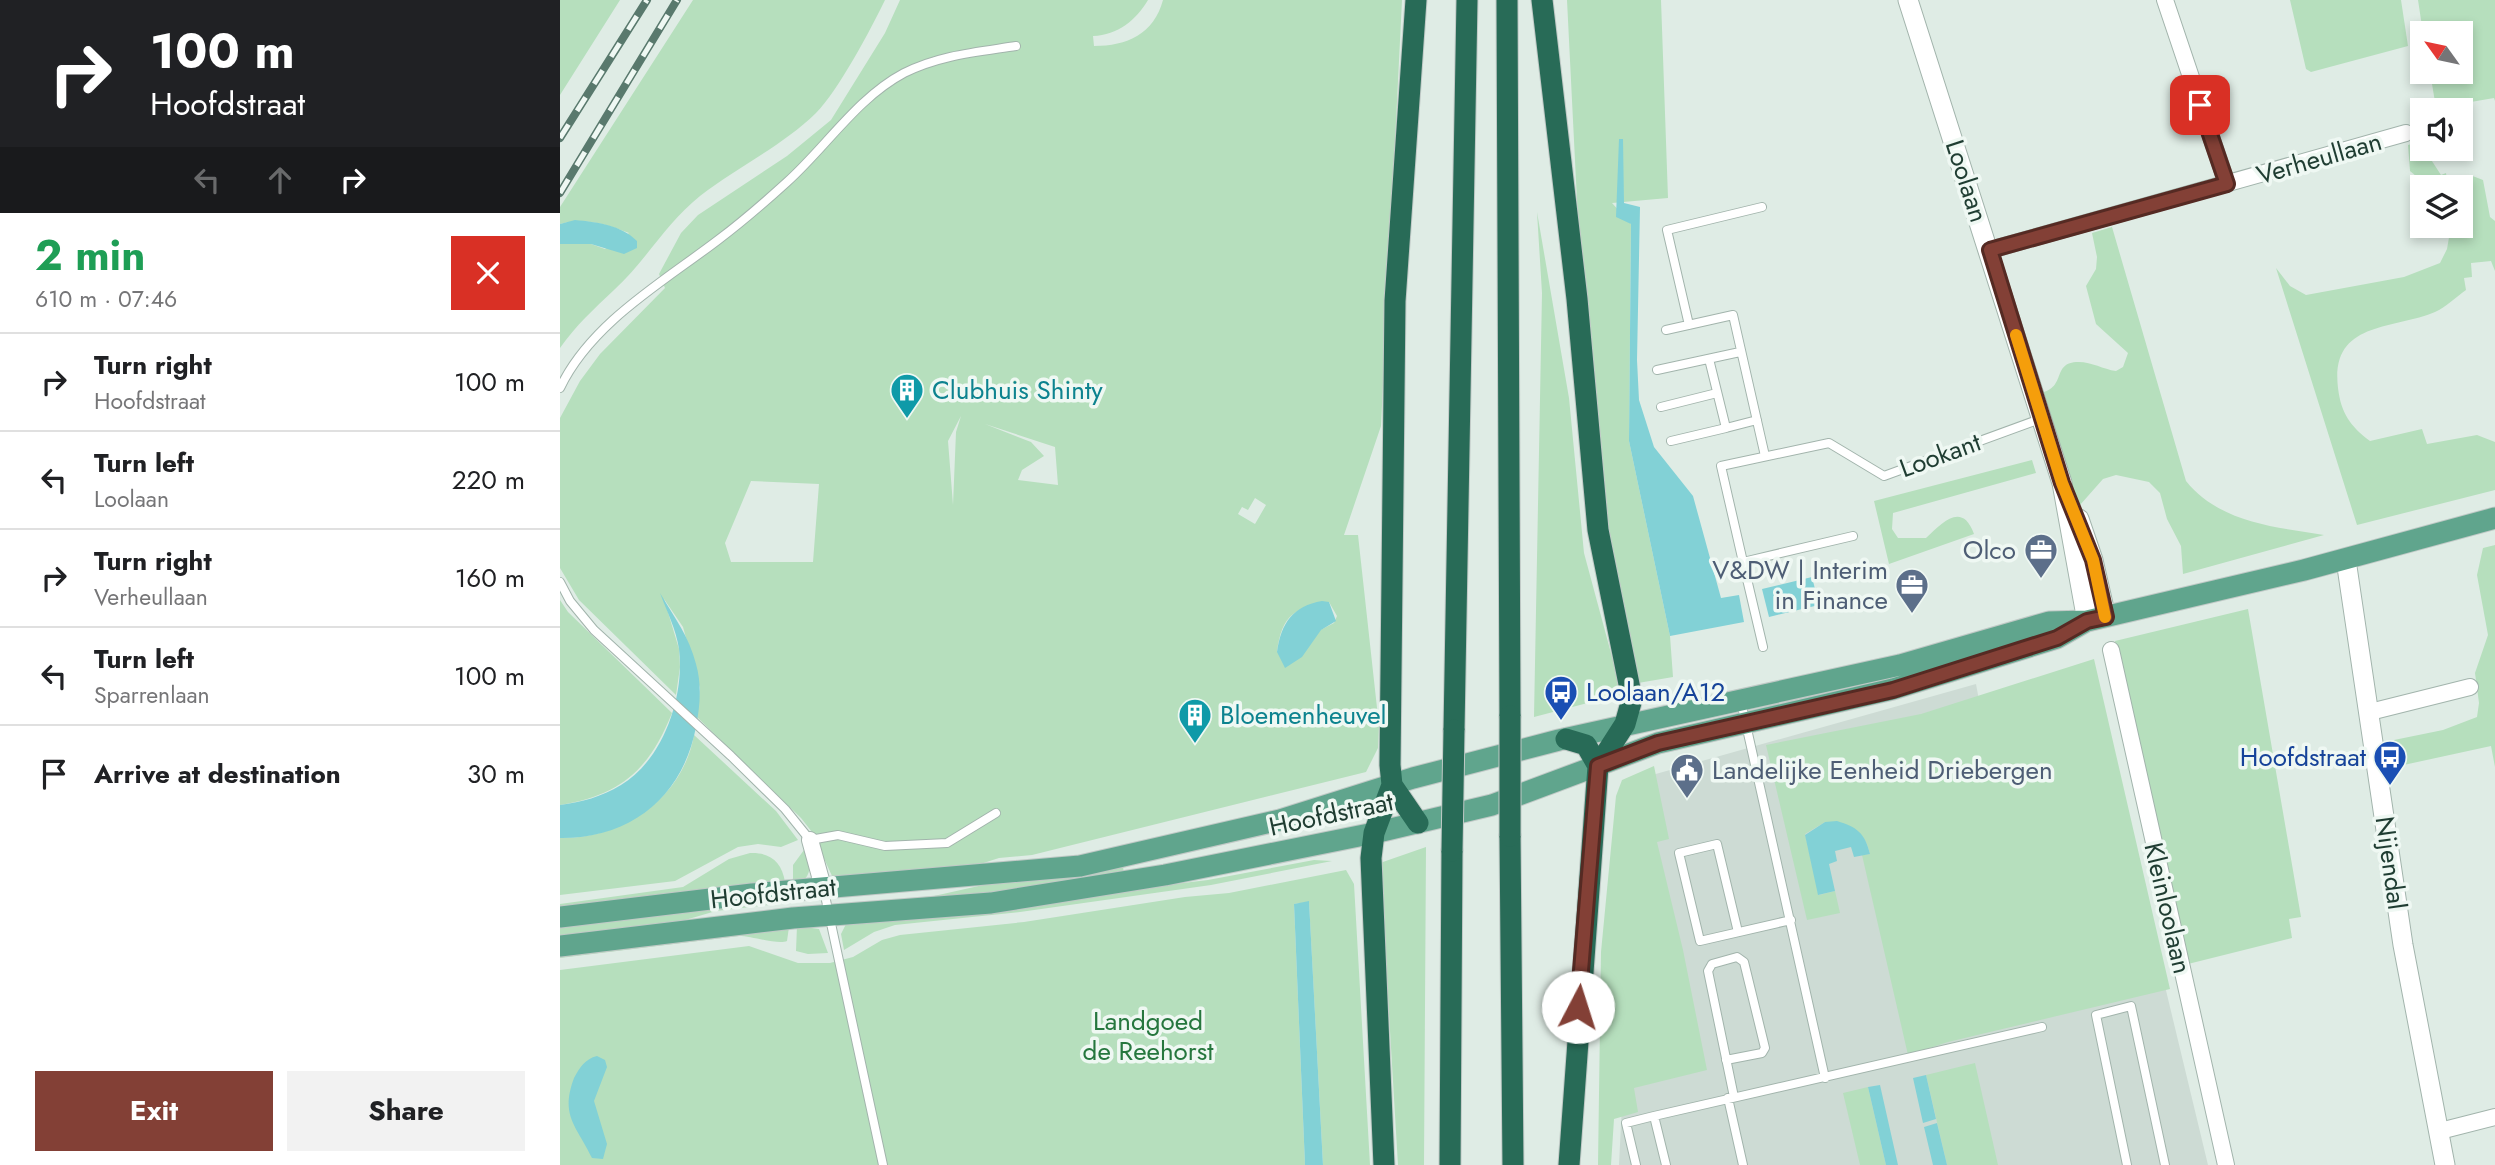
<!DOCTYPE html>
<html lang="en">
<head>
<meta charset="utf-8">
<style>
	:root { --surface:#fff; --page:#f2f2f2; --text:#202124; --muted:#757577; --line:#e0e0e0; --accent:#834036 }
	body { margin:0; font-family:Jost,sans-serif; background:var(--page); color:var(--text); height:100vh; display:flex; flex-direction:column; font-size:26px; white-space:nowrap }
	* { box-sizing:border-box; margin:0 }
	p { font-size:23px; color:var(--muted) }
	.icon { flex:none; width:38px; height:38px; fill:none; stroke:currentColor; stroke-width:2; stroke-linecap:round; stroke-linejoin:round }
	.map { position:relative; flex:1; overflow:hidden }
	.details { display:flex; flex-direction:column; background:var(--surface); width:560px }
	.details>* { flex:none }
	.top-card { background:#202124; color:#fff; overflow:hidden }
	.needle { width:46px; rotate:303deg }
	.tools { position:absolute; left:1850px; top:21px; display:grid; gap:14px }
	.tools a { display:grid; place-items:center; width:63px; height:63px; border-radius:0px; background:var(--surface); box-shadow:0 4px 10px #0003; font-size:35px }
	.pin { position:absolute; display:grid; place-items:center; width:60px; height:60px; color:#fff; margin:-30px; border-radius:14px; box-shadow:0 4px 10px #0006 }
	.me { position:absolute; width:77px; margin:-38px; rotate:5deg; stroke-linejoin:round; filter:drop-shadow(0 0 5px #0008) }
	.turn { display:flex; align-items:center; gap:24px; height:147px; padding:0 35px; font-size:32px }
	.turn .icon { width:91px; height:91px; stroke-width:2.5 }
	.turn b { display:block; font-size:49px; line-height:60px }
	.lanes { display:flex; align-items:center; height:66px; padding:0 35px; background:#0003; justify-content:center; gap:35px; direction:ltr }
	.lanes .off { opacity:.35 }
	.round { display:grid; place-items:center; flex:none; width:74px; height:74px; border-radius:0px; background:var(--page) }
	.head { display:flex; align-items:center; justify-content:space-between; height:119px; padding:0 35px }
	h1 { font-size:42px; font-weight:700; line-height:52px; color:#1e9e55 }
	.button { display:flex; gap:14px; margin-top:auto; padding:14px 35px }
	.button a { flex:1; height:80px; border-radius:0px; background:var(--accent); color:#fff; font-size:28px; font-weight:700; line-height:80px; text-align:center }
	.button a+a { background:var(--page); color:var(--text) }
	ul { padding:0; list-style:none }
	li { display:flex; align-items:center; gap:21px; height:98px; padding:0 35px; border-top:2px solid var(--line) }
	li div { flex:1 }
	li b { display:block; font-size:26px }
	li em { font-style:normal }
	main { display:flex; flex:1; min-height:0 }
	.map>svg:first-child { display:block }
	.built { fill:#cddbd4 }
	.green { fill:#b6dfbd; fill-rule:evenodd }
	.water { fill:#82d1d6 }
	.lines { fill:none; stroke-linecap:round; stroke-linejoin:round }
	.service-casing { stroke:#a2b4ac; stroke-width:10 }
	.minor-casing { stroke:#a2b4ac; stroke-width:18 }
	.tertiary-casing { stroke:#a2b4ac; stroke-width:21 }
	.primary-casing { stroke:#c0c9c6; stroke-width:23 }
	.motorway-casing { stroke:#c0c9c6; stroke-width:23 }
	.service { stroke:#fff; stroke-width:8 }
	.minor { stroke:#fff; stroke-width:16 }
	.tertiary { stroke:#fff; stroke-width:19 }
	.primary { stroke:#60a58d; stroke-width:21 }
	.motorway { stroke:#286b57; stroke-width:21 }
	.rail-casing { stroke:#59796d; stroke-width:8 }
	.rail { stroke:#eff8f3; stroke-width:5; stroke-dasharray:16; stroke-linecap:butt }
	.motorway-bridge-casing { stroke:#c0c9c6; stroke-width:23; stroke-linecap:butt }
	.motorway-bridge { stroke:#286b57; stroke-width:21 }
	.route-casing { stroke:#552a23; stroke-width:18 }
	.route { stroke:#834036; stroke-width:12 }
	.slow { stroke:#f59e0b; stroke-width:12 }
	.labels { text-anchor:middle; stroke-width:7; stroke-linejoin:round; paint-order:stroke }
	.street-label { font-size:26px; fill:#1f3d32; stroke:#eff8f3 }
	.culture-label { font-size:26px; fill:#0d838f; stroke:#eff8f3; text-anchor:start }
	.service-label { font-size:26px; fill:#4e5e75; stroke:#eff8f3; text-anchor:end }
	.transit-label { font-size:26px; fill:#164399; stroke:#eff8f3; text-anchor:start }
	.park-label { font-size:26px; fill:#26773e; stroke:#eff8f3 }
</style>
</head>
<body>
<main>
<section class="details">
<div class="top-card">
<div class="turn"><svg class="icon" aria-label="right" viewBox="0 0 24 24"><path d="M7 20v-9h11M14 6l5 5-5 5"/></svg><div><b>100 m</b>Hoofdstraat</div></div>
<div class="lanes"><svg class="icon off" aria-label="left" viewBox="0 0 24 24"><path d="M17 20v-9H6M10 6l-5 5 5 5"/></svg><svg class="icon off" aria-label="ahead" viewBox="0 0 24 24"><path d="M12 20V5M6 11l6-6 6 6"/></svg><svg class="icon" aria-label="right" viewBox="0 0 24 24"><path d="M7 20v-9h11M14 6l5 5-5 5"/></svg></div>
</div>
<div class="head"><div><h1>2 min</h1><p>610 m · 07:46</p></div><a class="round" style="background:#d93025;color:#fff"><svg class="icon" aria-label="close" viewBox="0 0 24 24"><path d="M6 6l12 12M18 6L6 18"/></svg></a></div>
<ul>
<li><svg class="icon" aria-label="right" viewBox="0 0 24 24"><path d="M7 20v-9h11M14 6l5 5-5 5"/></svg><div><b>Turn right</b><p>Hoofdstraat</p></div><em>100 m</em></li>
<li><svg class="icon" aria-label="left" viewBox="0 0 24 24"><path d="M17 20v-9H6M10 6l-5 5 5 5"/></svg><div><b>Turn left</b><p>Loolaan</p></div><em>220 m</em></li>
<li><svg class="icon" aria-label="right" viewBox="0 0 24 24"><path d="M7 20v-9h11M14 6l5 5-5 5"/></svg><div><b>Turn right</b><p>Verheullaan</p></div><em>160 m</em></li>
<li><svg class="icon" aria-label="left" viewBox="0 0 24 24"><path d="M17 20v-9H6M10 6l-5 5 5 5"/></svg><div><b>Turn left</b><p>Sparrenlaan</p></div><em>100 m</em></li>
<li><svg class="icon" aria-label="arrive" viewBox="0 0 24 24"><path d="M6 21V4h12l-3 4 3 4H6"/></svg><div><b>Arrive at destination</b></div><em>30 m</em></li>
</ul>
<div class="button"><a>Exit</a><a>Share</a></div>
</section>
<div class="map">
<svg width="1935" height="1165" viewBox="0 0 1935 1165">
	<rect width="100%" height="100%" fill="#dfece5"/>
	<path class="built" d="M1416 684 1476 1008 1603 978 1648 1165H1059L1078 779Z"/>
	<path class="green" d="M0 0H60L0 95Z
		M133 0H325C311 29 278 91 256 113 221 147 177 167 140 196 106 223 85 262 54 290 34 309 16 325 0 348V244H31L45 249 69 233C46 224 25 217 0 224V207Z
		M340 0H588C576 20 558 35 533 36L534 46C567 46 594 34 603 0H842L821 426 784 535H798L819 726 818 748 806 772 472 855 439 858 411 867 277 877 272 876 252 832 241 818 137 717 140 688 123 627 104 599 119 649 120 667 116 695 19 600 0 568V418L20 381 40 354 105 288 99 274 121 233 138 215 227 156 271 120 325 33ZM401 416 396 432 393 505 388 441ZM425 424 495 447 498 485 458 480 462 470 484 456 471 442ZM191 481 259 484 253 562H171L165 543ZM695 498 706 505 695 524 678 514 682 507 688 510ZM769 602 777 616 774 623 717 652C722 614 735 608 769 602Z
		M1007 0H1101L1108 198 1052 203 1071 224 1069 441 1110 636 1113 677 1078 683 1045 542 1019 241Z
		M1730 0H1841L1848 46 1751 72 1746 69Z
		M1858 0H1935V101L1934 98 1876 108 1870 72H1900V33H1863Z
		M1859 142 1862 149H1868L1870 158 1881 175 1886 173 1888 187H1869L1850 171 1848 145Z
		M1910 175 1923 180 1930 217 1935 221V271L1931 261 1911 263 1912 277 1904 278 1906 290C1896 297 1886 307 1875 312 1832 330 1770 321 1778 388 1781 413 1790 426 1810 441L1862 429 1867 444 1917 435 1935 442V490L1797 525 1716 268 1730 286 1746 295 1844 277 1880 263 1887 249 1891 226H1900L1901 195 1912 193Z
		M977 212 1009 398 1024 553 1062 694 974 717 982 293Z
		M1552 227 1626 481C1660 523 1715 527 1764 535L1623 574 1621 546 1607 519 1600 493 1589 482 1556 475 1543 479 1520 505 1512 504 1474 394C1509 391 1490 364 1516 362 1531 361 1542 369 1556 371L1563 367 1568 353 1536 324 1526 286 1536 269 1537 257 1532 233Z
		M1472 460 1476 473 1333 513 1332 529 1338 538H1366C1382 523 1402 501 1414 534L1329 564 1314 501Z
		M1935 545V767L1931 746 1839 766 1834 740 1883 730 1917 717 1919 703 1915 673 1928 635 1917 575 1923 548Z
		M0 600 8 612 112 713C89 770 61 795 0 805Z
		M1688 609 1741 917 1729 919 1732 938 1620 966 1555 641Z
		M1534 659 1610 989 1388 1042 1348 1055 1302 855 1310 854C1304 827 1289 827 1265 822L1245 834 1259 895 1275 891 1280 913 1247 920 1206 745 1361 714Z
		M134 735 216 811 238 840 221 847 198 844 178 847 115 881 0 895V838C63 839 123 798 134 735Z
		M1094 766 1109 839 1097 842 1123 950 1147 1070 1074 1088 1078 1112 1054 1119 1051 1165H1038L1041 952 1056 796 1062 780Z
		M866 847 864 1165H838L820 863Z
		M244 850C250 860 253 872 243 881L233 882V865Z
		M190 853C210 852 222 862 225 882L0 909V904L123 887 169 859Z
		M754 860 772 861 651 885 460 912 335 925 314 932 284 950 281 934 286 924 648 880Z
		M563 866 564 875 453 893 289 904 374 896 432 883Z
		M786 870 794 884 810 1165H763L749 902 734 904 745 1165H0V970L189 946 238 963H270L293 957 322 940 340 935 464 922 625 897 669 893Z
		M227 898V903L156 911 108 925 0 938V925Z
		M237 926 259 929 268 953 248 954 236 951Z
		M229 927 227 941C218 945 192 936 179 936L0 958V954Z
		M1415 1063 1438 1165H1387L1366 1075Z
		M1308 1087 1326 1165H1300L1283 1093Z"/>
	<path class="water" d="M1059 139H1063L1064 203 1080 207 1077 360 1079 400 1094 447 1133 496 1161 598 1179 595 1184 622 1110 636 1069 441 1071 224 1056 217Z
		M15 220C37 222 61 225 77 241V248L64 254 31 244H0V224Z
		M1252 577 1259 605 1209 617 1202 589Z
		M100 593C114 617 129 636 136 664 142 685 140 706 136 727 123 796 71 839 0 838V805C22 802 41 797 61 785 103 760 125 696 119 649 116 629 107 612 100 593Z
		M762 601 769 602 776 621 761 630 742 657 725 668 717 652C721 623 733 606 762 601Z
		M1277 821C1297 827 1305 833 1310 854L1294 857 1291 847 1275 851 1277 861 1269 864 1275 891 1258 895 1245 835 1265 822Z
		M749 901 763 1165H745L734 904Z
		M37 1056 45 1060 47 1067 34 1101 47 1144 43 1159 32 1158C16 1125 0 1116 14 1078 20 1067 25 1059 37 1056Z
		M1366 1075 1376 1119 1363 1123 1353 1078Z
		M1320 1085 1338 1165H1326L1308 1087Z
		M1377 1123 1387 1165H1373L1364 1127Z"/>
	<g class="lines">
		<defs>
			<path id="service" d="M1129 325 1107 230 1202 207
				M1106 330 1173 315 1205 456
				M1097 370 1180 352
				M0 388C31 323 103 282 158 240 182 222 205 202 227 182 266 147 297 98 344 73 380 55 417 52 456 46
				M1101 407 1157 393
				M1166 428 1197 420
				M1111 441 1166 428 1149 359
				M1293 536 1183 562 1161 466 1269 443 1324 476 1480 419
				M1183 562 1203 647
				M0 582 10 601 34 630 171 756 225 809 250 840 278 835 325 846 387 843 436 813
				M1181 702 1265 1078
				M264 891 323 1165
				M1178 932 1157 844 1119 853 1140 941 1231 920
				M1166 1060 1202 1053 1205 1048 1184 962 1177 957 1152 964 1148 971 1174 1097
				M1168 1098 1183 1165
				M1076 1165 1066 1123 1094 1116
				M1106 1165 1094 1116 1482 1027
				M1567 1165 1536 1015 1571 1006 1605 1165"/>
			<path id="minor" d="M1605 0 1667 184
				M1430 250 1846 133
				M1551 650 1666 1165
				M1810 712 1910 687
				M250 840 263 887
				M1880 1131 1935 1117"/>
			<path id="tertiary" d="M1348 0 1502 483 1527 621
				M1519 519 1533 560 1546 617
				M1786 560 1843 945 1885 1165"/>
			<path id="primary" d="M0 917 192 894 520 866 720 820 853 778 999 740 1340 665 1489 622 1527 621 1744 570 1935 518
				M0 946 233 918 431 903 605 875 814 833 932 805 1098 743 1333 689 1497 638 1525 622"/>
			<path id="motorway" d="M856 0 835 301 830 765 832 785 858 823
				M947 0 950 716
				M982 0 1017 299 1038 530 1072 699 1065 724 1038 766
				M894 730 907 0
				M1006 739 1026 745 1038 766 1009 1165
				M950 836 953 1165
				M824 1165 811 858 814 833 832 785
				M890 1165 892 851"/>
		</defs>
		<use href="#service" class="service-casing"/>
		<use href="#minor" class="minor-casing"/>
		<use href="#tertiary" class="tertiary-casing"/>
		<use href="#primary" class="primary-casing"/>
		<use href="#motorway" class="motorway-casing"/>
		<use href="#service" class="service"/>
		<use href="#minor" class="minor"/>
		<use href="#tertiary" class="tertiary"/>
		<use href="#primary" class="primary"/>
		<use href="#motorway" class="motorway"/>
		<defs>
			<path id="rail" d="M0 138 87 0
				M0 193 117 0"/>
		</defs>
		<use href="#rail" class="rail-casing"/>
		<use href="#rail" class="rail"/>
		<defs>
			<path id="motorway-bridge" d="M950 836V716
				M892 851 894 730"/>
		</defs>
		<use href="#motorway-bridge" class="motorway-bridge-casing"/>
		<use href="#motorway-bridge" class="motorway-bridge"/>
	</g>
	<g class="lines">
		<defs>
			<path id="route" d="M1018 1007 1038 766 1098 743 1333 690 1497 638 1527 621 1546 617 1533 560 1502 483 1430 250 1667 184 1640 105"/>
		</defs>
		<use href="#route" class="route-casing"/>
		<use href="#route" class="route"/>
		<path class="slow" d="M1456 335 1502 483 1533 560 1545 617"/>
	</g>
	<defs>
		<symbol id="building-pin" viewBox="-11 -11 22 30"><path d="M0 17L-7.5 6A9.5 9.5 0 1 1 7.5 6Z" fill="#0f9aa8" stroke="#eff8f3"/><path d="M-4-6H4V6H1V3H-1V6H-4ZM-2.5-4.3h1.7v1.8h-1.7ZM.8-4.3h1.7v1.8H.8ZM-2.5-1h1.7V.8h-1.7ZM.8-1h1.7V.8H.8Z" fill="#fff"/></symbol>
		<symbol id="office-pin" viewBox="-11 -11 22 30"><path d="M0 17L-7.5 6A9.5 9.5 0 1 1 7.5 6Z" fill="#5c6f8a" stroke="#eff8f3"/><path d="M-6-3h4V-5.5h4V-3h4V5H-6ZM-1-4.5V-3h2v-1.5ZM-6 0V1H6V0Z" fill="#fff"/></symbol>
		<symbol id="bus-pin" viewBox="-11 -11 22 30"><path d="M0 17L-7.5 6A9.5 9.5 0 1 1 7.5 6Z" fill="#1a4fb4" stroke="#eff8f3"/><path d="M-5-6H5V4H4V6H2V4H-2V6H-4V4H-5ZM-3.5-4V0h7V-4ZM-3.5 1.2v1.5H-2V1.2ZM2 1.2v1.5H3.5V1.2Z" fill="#fff"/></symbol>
		<symbol id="civic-pin" viewBox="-11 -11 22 30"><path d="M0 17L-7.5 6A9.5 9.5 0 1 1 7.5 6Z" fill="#5c6f8a" stroke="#eff8f3"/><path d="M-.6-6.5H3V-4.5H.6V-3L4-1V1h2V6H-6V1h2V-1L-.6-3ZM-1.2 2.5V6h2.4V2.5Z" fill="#fff"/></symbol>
	</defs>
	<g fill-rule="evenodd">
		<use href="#building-pin" x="328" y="371" width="38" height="52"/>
		<use href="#office-pin" x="1462" y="531" width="38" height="52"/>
		<use href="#office-pin" x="1333" y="566" width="38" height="52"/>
		<use href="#bus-pin" x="982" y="673" width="38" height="52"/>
		<use href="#building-pin" x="616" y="696" width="38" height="52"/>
		<use href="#bus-pin" x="1811" y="738" width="38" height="52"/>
		<use href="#civic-pin" x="1108" y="751" width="38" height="52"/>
	</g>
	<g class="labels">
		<g class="street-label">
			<text transform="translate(1759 158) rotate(-16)" y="9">Verheullaan</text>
			<text transform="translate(1407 181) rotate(72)" y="9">Loolaan</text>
			<text transform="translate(1380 455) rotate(-20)" y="9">Lookant</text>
			<text transform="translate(771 814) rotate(-12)" y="9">Hoofdstraat</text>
			<text transform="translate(1831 863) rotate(82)" y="9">Nijendal</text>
			<text transform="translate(213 893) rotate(-6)" y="9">Hoofdstraat</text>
			<text transform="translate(1608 908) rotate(77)" y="9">Kleinloolaan</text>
		</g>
		<g class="culture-label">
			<text x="372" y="399">Clubhuis Shinty</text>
			<text x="660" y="724">Bloemenheuvel</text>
		</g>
		<g class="service-label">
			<text x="1456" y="559">Olco</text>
			<text x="1328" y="579">V&amp;DW | Interim<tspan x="1328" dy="30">in Finance</tspan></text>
			<text x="1152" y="779" text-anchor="start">Landelijke Eenheid Driebergen</text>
		</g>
		<g class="transit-label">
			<text x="1026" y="701">Loolaan/A12</text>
			<text x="1806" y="766" text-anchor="end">Hoofdstraat</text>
		</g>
		<g class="park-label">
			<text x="588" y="1030">Landgoed<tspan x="588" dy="30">de Reehorst</tspan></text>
		</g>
	</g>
</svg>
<div class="tools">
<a><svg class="needle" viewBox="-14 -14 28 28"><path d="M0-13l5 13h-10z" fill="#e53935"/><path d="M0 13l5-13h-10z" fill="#757577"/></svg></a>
<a><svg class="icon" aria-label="sound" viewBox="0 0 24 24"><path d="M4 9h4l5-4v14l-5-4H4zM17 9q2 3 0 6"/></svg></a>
<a><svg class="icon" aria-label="layers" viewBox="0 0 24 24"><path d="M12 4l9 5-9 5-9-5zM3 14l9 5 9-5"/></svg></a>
</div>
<div class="pin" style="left:1640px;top:105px;background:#d93025"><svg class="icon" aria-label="arrive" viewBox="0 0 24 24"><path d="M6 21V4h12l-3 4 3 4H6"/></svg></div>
<svg class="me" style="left:1018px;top:1007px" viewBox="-20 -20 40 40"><circle r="19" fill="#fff"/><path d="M0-13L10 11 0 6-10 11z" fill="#834036"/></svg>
</div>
</main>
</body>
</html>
